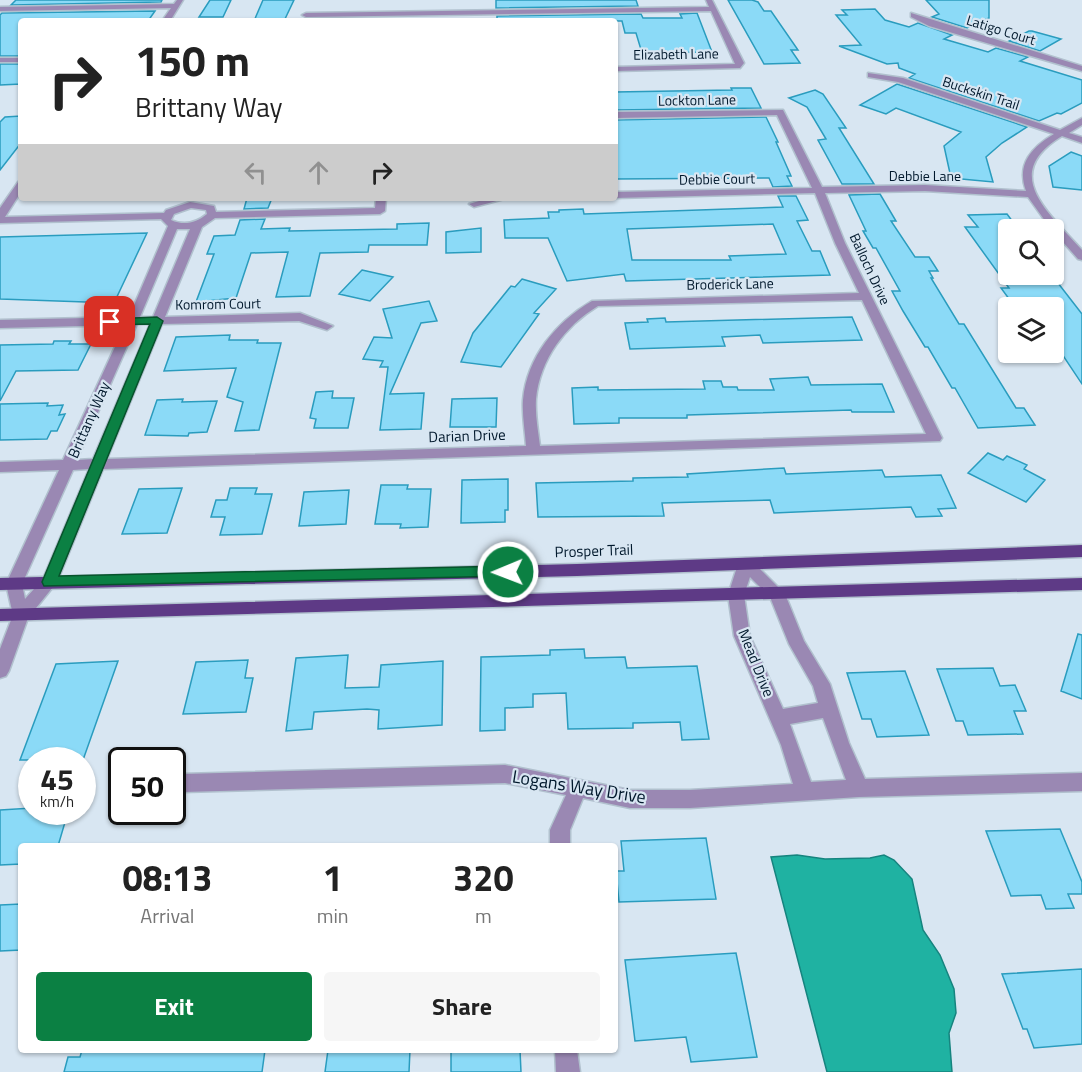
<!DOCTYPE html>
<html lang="en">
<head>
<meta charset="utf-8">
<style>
	:root { --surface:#fff; --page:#f6f6f6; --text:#222; --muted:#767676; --accent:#0b8043 }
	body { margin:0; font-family:"Titillium Web",sans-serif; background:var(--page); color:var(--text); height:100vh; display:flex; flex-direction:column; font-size:22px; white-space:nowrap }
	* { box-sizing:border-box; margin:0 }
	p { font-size:20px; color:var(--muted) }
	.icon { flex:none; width:33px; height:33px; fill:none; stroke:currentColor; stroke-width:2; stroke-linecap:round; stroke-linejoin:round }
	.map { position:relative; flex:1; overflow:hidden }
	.details { position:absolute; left:18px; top:843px; width:600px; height:210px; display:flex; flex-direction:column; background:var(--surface); border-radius:6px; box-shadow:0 2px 4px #0004 }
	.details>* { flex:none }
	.top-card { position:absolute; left:18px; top:18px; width:600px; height:183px; border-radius:6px; box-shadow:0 2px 4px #0004; background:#fff; color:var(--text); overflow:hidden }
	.tools { position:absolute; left:998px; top:219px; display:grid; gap:12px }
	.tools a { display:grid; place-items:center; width:66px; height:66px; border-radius:6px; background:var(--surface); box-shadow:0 2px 4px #0004; font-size:30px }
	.speed { position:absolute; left:18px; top:747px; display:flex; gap:12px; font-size:30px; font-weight:700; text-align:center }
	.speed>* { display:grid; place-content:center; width:78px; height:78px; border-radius:50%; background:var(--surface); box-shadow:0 2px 4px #0004; line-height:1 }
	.speed small { font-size:15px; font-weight:400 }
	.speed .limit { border:3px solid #111; border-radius:9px; background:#fff; color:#111 }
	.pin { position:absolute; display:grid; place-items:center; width:51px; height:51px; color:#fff; margin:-26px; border-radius:12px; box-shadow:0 3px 9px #0006 }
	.me { position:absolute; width:66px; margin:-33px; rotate:269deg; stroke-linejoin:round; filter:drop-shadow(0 0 4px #0008) }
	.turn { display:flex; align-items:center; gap:21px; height:126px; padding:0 18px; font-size:27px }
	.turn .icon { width:78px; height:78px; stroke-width:2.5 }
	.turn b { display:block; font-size:42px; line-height:51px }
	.lanes { display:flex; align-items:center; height:57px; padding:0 18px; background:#0003; justify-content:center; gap:30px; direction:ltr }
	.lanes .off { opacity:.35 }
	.eta { display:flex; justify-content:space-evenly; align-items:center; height:102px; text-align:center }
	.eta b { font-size:36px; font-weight:700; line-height:42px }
	.primary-button { display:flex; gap:12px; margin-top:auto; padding:12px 18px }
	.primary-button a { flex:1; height:69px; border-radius:6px; background:var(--accent); color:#fff; font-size:24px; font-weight:700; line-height:69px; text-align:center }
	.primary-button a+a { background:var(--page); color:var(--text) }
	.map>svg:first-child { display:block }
	.water { fill:#1fb2a2; stroke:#16847f; stroke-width:1.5 }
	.building { fill:#8bdaf7; stroke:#2a9cbe; stroke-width:1.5; fill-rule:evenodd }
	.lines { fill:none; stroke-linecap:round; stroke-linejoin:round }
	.minor-casing { stroke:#b1c1ce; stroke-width:3 }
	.major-casing { stroke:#b1c1ce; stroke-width:3 }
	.minor { fill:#9a88b3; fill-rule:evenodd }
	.major { fill:#5e3a86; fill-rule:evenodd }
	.route { fill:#0b8043; stroke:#07532c; stroke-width:1.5 }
	.labels { text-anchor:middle; stroke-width:4.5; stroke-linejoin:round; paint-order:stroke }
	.far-street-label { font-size:14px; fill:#00182c; stroke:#d8e6f2 }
	.street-label { font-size:15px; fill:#00182c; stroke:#d8e6f2 }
	.near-street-label { font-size:18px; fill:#00182c; stroke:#d8e6f2 }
</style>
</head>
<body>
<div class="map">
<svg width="1082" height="1072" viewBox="0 0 1082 1072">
	<rect width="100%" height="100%" fill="#d8e6f2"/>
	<path class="water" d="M797 855 825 859 870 858 884 855 894 860 912 879 923 930 940 955 954 989 956 1013 949 1033 952 1072H827L771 857Z"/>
	<path class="building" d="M16 0H162L161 2 11 5Z
		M210 0H231L223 17H199Z
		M263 0H294L284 21H254Z
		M496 0H636L638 6 496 8Z
		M728 0H752L758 2 764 11H771L798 50H791L800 63 764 64Z
		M926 0H989V18L967 28 932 17 939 14Z
		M875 9 885 20 909 27 918 23 952 35 944 39 988 52 996 48 1028 57 1020 61 1082 80V103L1061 114 1057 113 1039 121 909 78 915 74 899 68 898 63 887 64 839 46 861 45 836 15H847L842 10Z
		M155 11 148 21H21V56H0V15L2 13Z
		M697 13 712 52 642 53 636 33H625L622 21H497V16L641 14 643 18H682L680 14Z
		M1029 31H1032L1061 39 1040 51 1009 41Z
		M0 64H21V84L0 85Z
		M897 84 1027 127 1002 143 986 157 993 182 951 178 944 146 961 132 896 108 886 114 860 105Z
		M731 88H751L761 108 615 110V92L732 90Z
		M815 90 823 94 846 128H839L874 184H842L818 140 826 139 807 107 789 98Z
		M21 116V143L0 170V122L5 117Z
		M766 117 778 142H776L791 176H787L792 186 773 187 769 178 615 179V120Z
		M1071 152 1082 156V190L1053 187 1049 166Z
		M880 194 896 221H891L915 257H929L938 271H929L933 278H931L959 324H964L1016 408H1024L1035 425 978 428 955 388H952L928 347H925L903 311 892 291H900L876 248H873L863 231H866L849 195Z
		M778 196H796L808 220 797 221 812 251H820L830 275 626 281 624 274 567 281 548 238H505L504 220 549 218 548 212H559V210L583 209 584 214 783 207ZM773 224 786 254 729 256 731 260H632L627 229Z
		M247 198H272L268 208 244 209Z
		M1007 214 1019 230H1008V274H1051L1082 314V384L1058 348H1053V306L1015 307 1001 288H1009L965 227H978L968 215Z
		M265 219 261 229 290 228 289 231 397 229V224L429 223 427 245H369L368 252 320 253 310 296 276 297 288 252 251 253 236 298 196 302 214 254H207L214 236 235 235 240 220Z
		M481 228V252L446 253V232Z
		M147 233 114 303 0 299V237Z
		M362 270 393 277 370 301 339 294Z
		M522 279 556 289 534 313 539 314 501 367 461 362 473 333 511 286 515 287Z
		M429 301 437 321 421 323 390 394 424 393 421 429 380 430 388 367H380L383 361 363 359 374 337 392 338 383 309Z
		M852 317 862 340 763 343 760 335 722 337 725 346 630 349 625 323 648 322 647 319 665 318 666 322Z
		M230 335 229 340H258L257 343H281L259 430 235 431 243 402 227 397 236 368 164 371 176 337Z
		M54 341H71L69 344H91L78 370 16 371 0 401V345L53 344Z
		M808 377 811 385 882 384 894 412H852L851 410 687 415V418H619V423L574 424 572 388 598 387V390L705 389 703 381H721L723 387H737L738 390H774L770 379Z
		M333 391 332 398H354L348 428H314L316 419 310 418 316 392Z
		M497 398 496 427H450L452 399Z
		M183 399 182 402 217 401 207 432 189 433 188 436 145 435 157 400Z
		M48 403 47 406 63 405 59 415 65 414 57 431H51L47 439 0 440V404Z
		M988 453 1003 460 1007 456 1027 465 1024 469 1045 480 1026 502 968 473Z
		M784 468 786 474 882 470 885 477 941 475 956 508 938 509 942 516 916 517 911 507 774 513 770 500 662 503 664 516 538 517 536 483 633 481V478L688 477 687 474Z
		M508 479V510H505V522L461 523 462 480Z
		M381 485H408L407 489H431L428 527 400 528 401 524H375Z
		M182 488 167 533 122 534 139 489Z
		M230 488H257L255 494H272L262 534 220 535 225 517H211L216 500H227Z
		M349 490 346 524 299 526 304 492Z
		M1078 634 1082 635V699L1061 691Z
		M584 649 585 658 625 657 627 668 697 666 709 739 682 740 680 722 633 723V728L568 729 566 693 533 694V707L505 708V730L480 731 481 657 550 655V650Z
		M348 655 345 688 379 687 381 665 443 661 442 725 378 729 379 710 367 709 314 712 312 729 286 731 296 658Z
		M248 660 245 678H253L246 712 183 714 196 662Z
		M118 661 83 760H20L56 664Z
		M993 668 1000 686 1015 685 1026 711H1014L1023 734 968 735 963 721H956L937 669Z
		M905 671 929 735 877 737 871 719H862L847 673Z
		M32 808V812H68L58 846H21V864L0 865V810Z
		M1060 829 1082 882V894H1068L1074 908 1046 909 1041 895 1011 896 986 831Z
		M706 838 716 899 619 902 616 871H624L621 841Z
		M21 904V950L0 951V905Z
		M736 953 757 1057 691 1062 686 1037 635 1041 625 960Z
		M1082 969V1044L1034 1048 1027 1029H1023L1002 974Z
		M82 1050H265L262 1072H64L68 1057H80Z
		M328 1050H410L409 1072H325Z
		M451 1050H520L521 1072H451Z"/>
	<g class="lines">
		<defs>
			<path id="minor" d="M177 0H183L170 21H162L171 8 0 11V7L174 4Z
				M706 0H712L744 63 740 68 615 71V67L735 64 711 11 306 17 302 15 306 13 709 7Z
				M911 13 1082 66V71L929 26 911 17Z
				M0 58H21V62H0Z
				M868 73 903 78 1060 130 1082 118V125L1069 133 1082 137V143L1062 136C999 174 1049 213 1082 250V260L1078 259 1048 225 1028 197 925 191 825 193 845 243 942 438 940 441 103 469 57 582 28 618 9 671 6 676 0 678V649L13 615 6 584 59 470 0 472V462L63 460 125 325 0 328V320L129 317 168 226 161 219 0 223V208L18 182 21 181V192L5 217 164 213 166 210 190 202 214 206 216 212 375 208 376 198H386L385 211 380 214 215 218 202 227 165 317 300 313 333 326 327 330 299 321 162 324 107 459 526 446C525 431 522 415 523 400 527 357 556 322 592 301L859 293 835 243 815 193 615 198V192L812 188 777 115 615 118V112L783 110 822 187 925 185 1026 191C1016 164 1032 147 1054 134L898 82 868 77ZM191 208 206 210 207 214C196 223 184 226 171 220L174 214ZM177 229H190L153 317H140ZM862 300 926 434 540 446C538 430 535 415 536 399 540 359 565 326 598 306ZM137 324H150L93 459 77 460ZM89 469 43 579 25 599 22 584 73 470Z
				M489 198H508L474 207 469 204Z
				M746 558 751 560 785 594 804 641 830 684 849 743 865 779 1082 773V791L859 797 690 808H630L583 798 570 830V846H550V830L566 795 505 783 183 792 176 789 174 783 176 777 183 774 505 765 630 790H690L793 784 781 745 734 636 728 595 738 564 741 560ZM750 577 770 597 789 644 813 686 818 703 783 709 750 636 744 595ZM823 718 846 780 811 782 790 724Z
				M555 1050H577L580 1072H556Z"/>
			<path id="major" d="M1082 545V557L577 576 0 590V578L577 564Z
				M1082 578V590L0 621V609Z"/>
		</defs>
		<use href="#minor" class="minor-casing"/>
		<use href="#major" class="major-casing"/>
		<use href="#minor" class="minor"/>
		<use href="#major" class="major"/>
	</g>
	<path class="route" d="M157 317 163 321 59 576 508 566 513 568 515 572 513 576 44 586 42 582 150 324 110 325 105 322 110 319Z"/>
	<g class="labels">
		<g class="far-street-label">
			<text transform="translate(1001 30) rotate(17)" y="5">Latigo Court</text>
			<text transform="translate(676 54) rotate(-1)" y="5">Elizabeth Lane</text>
			<text transform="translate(981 93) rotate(18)" y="5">Buckskin Trail</text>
			<text transform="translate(697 100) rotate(-1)" y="5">Lockton Lane</text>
			<text x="925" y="181">Debbie Lane</text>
			<text transform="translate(717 179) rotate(-1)" y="5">Debbie Court</text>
			<text transform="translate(870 269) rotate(65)" y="5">Balloch Drive</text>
			<text transform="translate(730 284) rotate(-1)" y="5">Broderick Lane</text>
			<text transform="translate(218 304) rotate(-1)" y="5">Komrom Court</text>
		</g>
		<g class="street-label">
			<text transform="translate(89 420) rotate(-66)" y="5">Brittany Way</text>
			<text transform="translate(467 436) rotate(-2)" y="5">Darian Drive</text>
			<text transform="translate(594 551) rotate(-2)" y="5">Prosper Trail</text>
			<text transform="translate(756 663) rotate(68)" y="5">Mead Drive</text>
		</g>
		<g class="near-street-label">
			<text transform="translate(579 787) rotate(9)" y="6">Logans Way Drive</text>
		</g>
	</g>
</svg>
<div class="tools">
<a><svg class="icon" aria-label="search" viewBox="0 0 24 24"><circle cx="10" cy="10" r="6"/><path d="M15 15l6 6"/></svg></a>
<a><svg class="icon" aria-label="layers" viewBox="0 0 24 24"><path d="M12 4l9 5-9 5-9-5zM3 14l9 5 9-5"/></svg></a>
</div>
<div class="speed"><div>45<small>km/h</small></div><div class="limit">50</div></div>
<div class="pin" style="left:110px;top:322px;background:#d93025"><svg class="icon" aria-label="arrive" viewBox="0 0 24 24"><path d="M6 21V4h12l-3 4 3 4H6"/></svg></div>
<svg class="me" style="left:508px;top:572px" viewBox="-20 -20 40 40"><circle r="17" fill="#0b8043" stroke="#fff" stroke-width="3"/><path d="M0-11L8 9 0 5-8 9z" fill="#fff"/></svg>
<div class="top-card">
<div class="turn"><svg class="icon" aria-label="right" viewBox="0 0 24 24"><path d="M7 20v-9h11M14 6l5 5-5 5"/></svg><div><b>150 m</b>Brittany Way</div></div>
<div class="lanes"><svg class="icon off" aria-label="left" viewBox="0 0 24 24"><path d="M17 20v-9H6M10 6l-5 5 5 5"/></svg><svg class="icon off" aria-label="ahead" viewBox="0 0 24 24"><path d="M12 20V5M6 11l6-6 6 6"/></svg><svg class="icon" aria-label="right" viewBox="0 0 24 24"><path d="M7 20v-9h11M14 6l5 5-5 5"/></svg></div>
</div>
<section class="details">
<div class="eta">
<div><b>08:13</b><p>Arrival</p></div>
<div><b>1</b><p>min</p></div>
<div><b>320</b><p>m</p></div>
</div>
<div class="primary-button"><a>Exit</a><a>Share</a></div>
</section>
</div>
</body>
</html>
